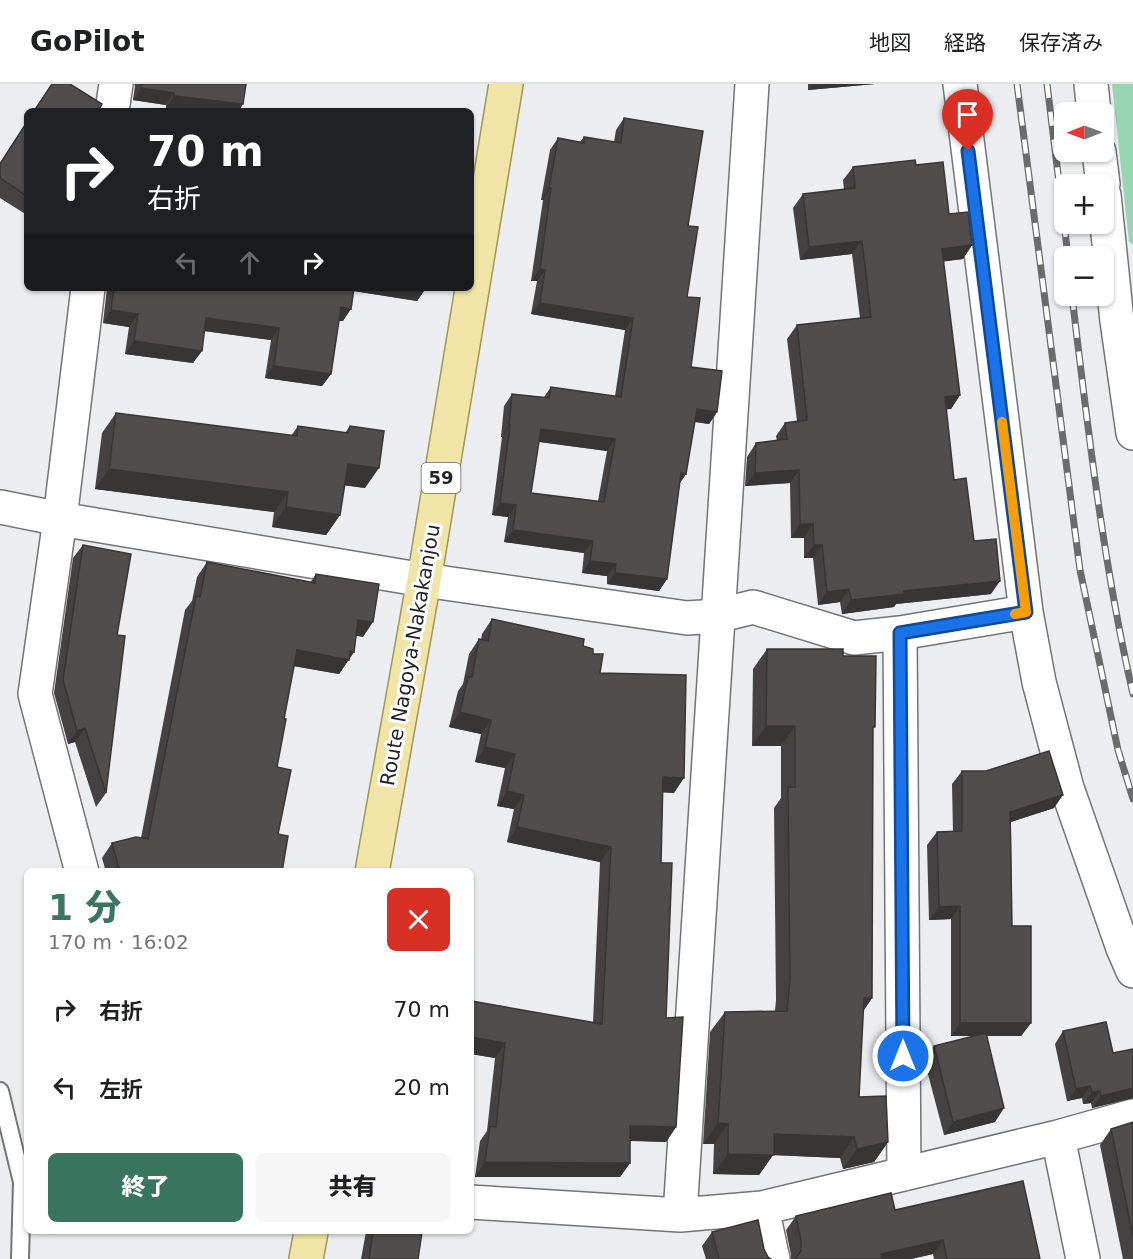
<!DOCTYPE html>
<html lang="ja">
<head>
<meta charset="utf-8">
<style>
	:root { --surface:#fff; --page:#f6f6f6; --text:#202124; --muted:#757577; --line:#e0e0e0; --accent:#3a755f }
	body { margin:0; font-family:"DejaVu Sans","Noto Sans JP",sans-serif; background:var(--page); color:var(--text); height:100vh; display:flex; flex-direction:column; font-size:22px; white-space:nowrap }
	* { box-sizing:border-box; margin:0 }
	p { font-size:20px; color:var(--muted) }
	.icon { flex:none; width:33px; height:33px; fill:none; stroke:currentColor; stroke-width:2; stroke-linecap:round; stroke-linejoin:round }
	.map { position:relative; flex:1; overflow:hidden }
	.drawer { position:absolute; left:24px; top:784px; width:450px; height:366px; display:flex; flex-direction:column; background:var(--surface); border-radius:9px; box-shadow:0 2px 4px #0004 }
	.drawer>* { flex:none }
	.guide { position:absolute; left:24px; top:24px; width:450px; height:183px; border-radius:9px; box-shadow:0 2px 4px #0004; background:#202124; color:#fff; overflow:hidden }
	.needle { width:39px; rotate:269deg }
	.tools { position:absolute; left:1054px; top:18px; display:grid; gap:12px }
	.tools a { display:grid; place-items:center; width:60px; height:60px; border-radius:9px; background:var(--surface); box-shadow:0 2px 4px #0004; font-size:30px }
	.pin { position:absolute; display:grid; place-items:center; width:51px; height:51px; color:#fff; margin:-62px -26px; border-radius:50% 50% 50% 0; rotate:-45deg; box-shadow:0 0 6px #0007 }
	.pin .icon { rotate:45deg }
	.me { position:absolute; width:66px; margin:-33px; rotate:0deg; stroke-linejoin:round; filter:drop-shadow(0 0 4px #0008) }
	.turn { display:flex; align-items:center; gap:21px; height:126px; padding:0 24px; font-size:27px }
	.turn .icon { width:78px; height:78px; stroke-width:2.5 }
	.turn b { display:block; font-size:42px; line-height:51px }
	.lanes { display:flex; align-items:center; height:57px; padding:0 24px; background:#0003; justify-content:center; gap:30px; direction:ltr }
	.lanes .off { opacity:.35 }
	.round { display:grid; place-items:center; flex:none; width:63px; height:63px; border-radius:9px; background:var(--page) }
	.headline { display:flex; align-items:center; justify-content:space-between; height:102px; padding:0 24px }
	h1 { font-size:36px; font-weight:800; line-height:45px; color:var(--accent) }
	.primary-button { display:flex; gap:12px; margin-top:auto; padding:12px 24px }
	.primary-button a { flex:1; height:69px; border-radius:9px; background:var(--accent); color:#fff; font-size:24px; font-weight:800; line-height:69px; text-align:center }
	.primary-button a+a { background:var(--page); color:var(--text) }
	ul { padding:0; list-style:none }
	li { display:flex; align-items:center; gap:18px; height:78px; padding:0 24px }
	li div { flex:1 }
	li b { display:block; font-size:22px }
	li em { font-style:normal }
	header { display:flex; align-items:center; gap:36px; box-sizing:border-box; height:84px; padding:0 30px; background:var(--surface); border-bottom:2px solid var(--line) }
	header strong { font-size:28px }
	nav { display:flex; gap:33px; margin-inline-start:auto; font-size:21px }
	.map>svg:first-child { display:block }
	.green { fill:#98d5b2 }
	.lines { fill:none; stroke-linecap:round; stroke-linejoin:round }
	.service-casing { stroke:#727477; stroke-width:20 }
	.minor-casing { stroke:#727477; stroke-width:36 }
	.primary-casing { stroke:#a29653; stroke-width:36 }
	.service { stroke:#fff; stroke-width:16 }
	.minor { stroke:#fff; stroke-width:33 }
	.primary { stroke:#f0e5a7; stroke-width:33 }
	.rail-casing { stroke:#6b6b6e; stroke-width:7 }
	.rail { stroke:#fff; stroke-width:4.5; stroke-dasharray:14; stroke-linecap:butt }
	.wall { fill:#454241; fill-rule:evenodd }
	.shaded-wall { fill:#383635 }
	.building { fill:#504d4c; stroke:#383635; stroke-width:1.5; fill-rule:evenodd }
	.route-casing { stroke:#114b97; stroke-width:15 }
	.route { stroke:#1a73e8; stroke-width:10 }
	.slow { stroke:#f59e0b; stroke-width:10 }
	.labels { text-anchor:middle; stroke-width:6; stroke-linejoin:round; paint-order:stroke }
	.shield { fill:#fff; stroke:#656566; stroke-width:1.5 }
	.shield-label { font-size:18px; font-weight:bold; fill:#232325 }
	.street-label { font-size:20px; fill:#232325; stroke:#fff }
</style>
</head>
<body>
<header>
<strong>GoPilot</strong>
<nav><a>地図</a><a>経路</a><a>保存済み</a></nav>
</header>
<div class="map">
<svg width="1133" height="1175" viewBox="0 0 1133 1175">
	<rect width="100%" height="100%" fill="#ebedf0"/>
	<path class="green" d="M1112 0H1133V161L1129 158Z"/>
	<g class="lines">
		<defs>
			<path id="service" d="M0 1007 22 1098 20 1175"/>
			<path id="minor" d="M960 0 1026 528 1039 598 1067 704 1123 864 1133 887
				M1091 0 1094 28
				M112 27 116 0
				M1099 68 1103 100
				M1104 111 1117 237 1133 349
				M0 423 60 435 424 496 687 534 717 532 753 523 854 554 900 549 1026 528
				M900 549 904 1090
				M82 788 35 610 60 435 88 204
				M1058 1053 1133 1032
				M471 1118 680 1131 762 1124 1058 1053 1083 1175
				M762 1124 773 1175
				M680 1131 752 0"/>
			<path id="primary" d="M372 788 424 496 506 0
				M306 1175 311 1148"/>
		</defs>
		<use href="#service" class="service-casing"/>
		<use href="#minor" class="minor-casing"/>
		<use href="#primary" class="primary-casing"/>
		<use href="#service" class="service"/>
		<use href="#minor" class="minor"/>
		<use href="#primary" class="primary"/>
		<defs>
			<path id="rail" d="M1017 0 1080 486 1118 666 1133 715
				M1047 0 1068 172
				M1072 212C1088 345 1103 479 1133 610"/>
		</defs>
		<use href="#rail" class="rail-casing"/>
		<use href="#rail" class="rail"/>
	</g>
	<path class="wall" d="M134 0H246L239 27H193L166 24V21L133 16 135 2Z
		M808 0H875L808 6Z
		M624 34 688 142 687 213 691 283 717 328 709 340 695 338 686 390 680 399 667 495 659 507 607 500V492L582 489 584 469 504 458 508 433 492 431 502 353H501L504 322 512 310 544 313 551 303 615 312 625 246 531 230 537 197H531L543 116H541L550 66 558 54 580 58 584 53 614 58 616 46ZM539 358 607 367 598 417 531 409Z
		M27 37V131L0 114V79Z
		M916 81 949 130 972 161 963 175 943 177 960 311 951 325H946L954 396 991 510 896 520 894 523 842 530 840 518 818 521 813 474H804V454H791L790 399 745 402 747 373 756 359 777 357 776 352 785 339 797 337 787 255 797 241 860 234 852 170 800 176 793 124 803 110 844 106 843 96 853 83Z
		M107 204H426L417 217 354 207 343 237H339L331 290 322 302 265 294 271 256 204 247 193 279 125 270 129 243 103 239Z
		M116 329 291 352 298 342 345 349 350 342 365 404 344 401 340 431 326 451 272 443 274 428 95 405 102 349Z
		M83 461 117 551 106 709 96 723 75 658 68 660 54 609 73 474Z
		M207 478 310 499 316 490 363 553 356 551 354 568 339 590 294 582 284 635 277 683 278 750 282 788H106L102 774 112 759 141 754 185 526 192 517 197 493Z
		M492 535 583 562 593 570 600 589 674 709 663 708 661 779 666 934 676 1043 666 1058 630 1057V1079L620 1093H475L480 1057 487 1047 495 974 471 970V917L593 939 600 778 507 758 514 725 497 722 505 684 475 678 481 650 449 643 458 607 463 600 469 570 479 555 481 556 482 550Z
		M767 565 843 572 873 645 872 914 863 927 859 1013 888 1058 874 1078 843 1085 840 1074 773 1071 759 1091 713 1090 714 1060H703L710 948 725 928 775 927 776 916 774 724 781 714V662H752L753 585Z
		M962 687 1054 724 1011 738 1012 842 1031 939 1021 952H986L995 1038 944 1051 924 975 934 962 976 952H951V835L929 836 927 761 937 748H953L952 700Z
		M1063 947 1113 969 1133 965V1014L1092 1024 1091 1019 1083 1020 1082 1014 1067 1017 1055 960Z
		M1133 1038V1175H1123L1100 1061 1111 1045Z
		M895 1126 1040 1175H934L933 1170 911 1175H791V1171L786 1146 796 1132Z
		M366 1148H422L418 1175H361Z
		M712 1148 764 1165 768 1173 771 1175H706L702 1162Z"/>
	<path class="shaded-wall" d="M813 0H875L808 6Z
		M141 4 174 9 166 21 133 16Z
		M174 12 243 20 239 27H193L166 24Z
		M549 104H551L543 116H541Z
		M862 157 852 170 800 176 809 163Z
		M972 161 963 175 933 179 942 165Z
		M540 185 545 186 537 197H531Z
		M348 204H426L417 217 347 206Z
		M540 219 633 234 625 246 531 230Z
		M341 223 351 225 343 237 332 236Z
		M111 226 138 230 129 243 103 239Z
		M206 234 279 244 271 256 197 246Z
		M134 257 202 267 193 279 125 270Z
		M274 282 331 290 322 302 265 294Z
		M960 311 951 325 935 327 945 313Z
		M697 325 717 328 709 340 689 337Z
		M509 341H510L502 353H501Z
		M541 345 615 355 607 367 533 357Z
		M348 380 379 384 365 404 334 400Z
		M109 385 288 408 274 428 95 405Z
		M799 386 790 399 745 402 755 389Z
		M681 389 686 390 678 402Z
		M500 419 516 421 508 433 492 431Z
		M286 423 340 431 326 451 272 443Z
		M800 440H813L804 454H791Z
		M513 446 593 457 584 469 504 458Z
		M814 461H822L813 474H804Z
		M590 477 616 480 607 492 582 489Z
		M615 489 667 495 659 507 607 500Z
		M1000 497 991 510 896 520 894 523 842 530 851 516 904 507Z
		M849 505 840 518 818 521 827 508Z
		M358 536 373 538 363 553 348 550Z
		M297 566 350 567 354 568 339 590 287 581Z
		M460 628 491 636 481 650 449 643Z
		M766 642H795L781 662H752Z
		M85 644 75 658 68 660 77 647Z
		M485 663 515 670 505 684 475 678Z
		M663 693 684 694 674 709 653 708Z
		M507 707 524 711 514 725 497 722Z
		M1063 711 1054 724 1001 741 1010 728Z
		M517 743 611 763 600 778 507 758Z
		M960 822 951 835 929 836 939 823Z
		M864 914H872L858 935Z
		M960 939H1031L1021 952H951Z
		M471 953 505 959 495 974 471 970Z
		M1090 1002 1082 1014 1067 1017 1076 1005Z
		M1133 1004V1014L1092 1024 1101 1012Z
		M1100 1007 1091 1019 1083 1020 1092 1008Z
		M1004 1024 995 1038 944 1051 953 1038Z
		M718 1039 728 1040 714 1060H703Z
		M630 1042 676 1043 666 1058 620 1056Z
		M774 1050 854 1053 840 1074 773 1071 759 1091 713 1090 728 1070Z
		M888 1058 874 1078 843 1085 857 1065Z
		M485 1078 630 1079 620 1093H475Z
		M943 1156 933 1170 911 1175H878L881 1170Z"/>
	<path class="building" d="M52 0H70L102 20 98 27H34Z
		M141 0H246L243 20 174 12V9L141 4Z
		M624 34 703 47 688 142 698 143 687 213 700 214 691 283 722 287 717 328 697 325 686 390 681 389 667 495 615 489 616 480 590 477 593 457 513 446 516 421 500 419 510 341H509L512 310 549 314 551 303 621 313 633 234 540 219 545 186 540 185 551 104H549L558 54 584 59V53L621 59ZM541 345 615 355 604 418 531 409Z
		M27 38V112L0 94V80Z
		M915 76 916 81 943 78 949 130 968 128 972 161 942 165 960 311 945 313 954 396 966 394 974 457 996 455 1000 497 904 507V510L851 516 849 505 827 508 822 461H814L813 440H800L799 386 755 389 756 359 787 355 785 339 807 336 797 241 871 233 862 157 809 163 803 110 855 104 853 83Z
		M114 204H354L351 225 341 223 331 290 274 282 279 244 206 234 202 267 134 257 138 230 111 226Z
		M116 329 297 352 298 342 348 349 350 342 384 347 379 384 348 380 340 431 286 423 288 408 109 385Z
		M83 461 131 470 117 551 125 552 106 709 85 644 77 647 63 596Z
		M207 478 315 499 316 490 379 500 373 538 358 536 354 568 350 567 349 576 297 566 284 635H286L277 683 291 686 278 750 288 752 282 788H120L112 759 136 753 148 755 196 512 200 513Z
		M492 535 584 555 583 562 593 565V570H603L600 589 686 591 684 694 663 693 661 779H672L666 934 683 933 676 1043 630 1042V1079L485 1078 490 1042 496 1043 505 959 471 953V917L602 940 611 763 517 743 524 711 507 707 515 670 485 663 491 636 460 628 468 593H472L479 555 488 557Z
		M767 565H843V572H876L875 643H873L872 914H864L859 1013 886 1012 888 1058 857 1065 854 1053 774 1050V1071L728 1070V1040L718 1039 725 928 787 927 790 895 788 703H795V642H766Z
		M1049 667 1063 711 1010 728 1012 842H1031V939H960V822L939 823 937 748 962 747V687H986Z
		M1106 938 1113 969 1133 965V1004L1101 1012 1100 1007 1092 1008 1090 1002 1076 1005 1063 947Z
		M986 949 1004 1024 953 1038 934 962Z
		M1133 1038V1153L1111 1045Z
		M1023 1097 1040 1175H947L943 1156 881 1170 882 1175H795L801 1167V1157L796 1132 891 1109 895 1126Z
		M758 1136 764 1165 768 1173 771 1175H719L712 1148Z
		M373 1148H422L418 1175H369Z"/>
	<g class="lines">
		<defs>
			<path id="route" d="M903 972 900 549 1026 528 968 67"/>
		</defs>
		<use href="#route" class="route-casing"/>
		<use href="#route" class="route"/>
		<path class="slow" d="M1002 338 1026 528 1015 530"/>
	</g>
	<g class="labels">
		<rect class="shield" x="421.5" y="379" width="39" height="30" rx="4.5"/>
		<g class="shield-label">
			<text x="441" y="400">59</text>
		</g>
		<g class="street-label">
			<text transform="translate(410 571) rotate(-80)" y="7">Route Nagoya-Nakakanjou</text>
		</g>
	</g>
</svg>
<div class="tools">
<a><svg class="needle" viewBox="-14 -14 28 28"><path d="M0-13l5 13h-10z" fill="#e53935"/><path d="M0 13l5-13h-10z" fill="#757577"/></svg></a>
<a>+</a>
<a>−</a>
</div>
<div class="pin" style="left:968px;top:67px;background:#d93025"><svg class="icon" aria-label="arrive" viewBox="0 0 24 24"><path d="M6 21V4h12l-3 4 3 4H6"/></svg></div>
<svg class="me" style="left:903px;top:972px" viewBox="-20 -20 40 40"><circle r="17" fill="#1a73e8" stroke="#fff" stroke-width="3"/><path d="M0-11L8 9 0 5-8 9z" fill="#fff"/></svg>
<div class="guide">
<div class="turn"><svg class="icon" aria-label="right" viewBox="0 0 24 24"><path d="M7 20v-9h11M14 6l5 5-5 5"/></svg><div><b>70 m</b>右折</div></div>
<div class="lanes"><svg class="icon off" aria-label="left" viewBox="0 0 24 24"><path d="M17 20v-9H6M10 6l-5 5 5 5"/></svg><svg class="icon off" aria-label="ahead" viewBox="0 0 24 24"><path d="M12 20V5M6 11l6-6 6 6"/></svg><svg class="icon" aria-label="right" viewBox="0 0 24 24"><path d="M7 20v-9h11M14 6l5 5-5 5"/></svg></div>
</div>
<section class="drawer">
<div class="headline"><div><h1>1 分</h1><p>170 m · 16:02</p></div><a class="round" style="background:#d93025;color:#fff"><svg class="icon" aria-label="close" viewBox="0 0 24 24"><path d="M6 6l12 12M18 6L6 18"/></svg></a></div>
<ul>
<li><svg class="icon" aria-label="right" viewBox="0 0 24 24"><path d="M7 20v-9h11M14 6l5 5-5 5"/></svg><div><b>右折</b></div><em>70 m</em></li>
<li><svg class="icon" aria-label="left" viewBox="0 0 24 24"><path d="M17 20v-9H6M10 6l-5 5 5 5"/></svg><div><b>左折</b></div><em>20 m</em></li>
</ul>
<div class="primary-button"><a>終了</a><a>共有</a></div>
</section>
</div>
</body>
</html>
